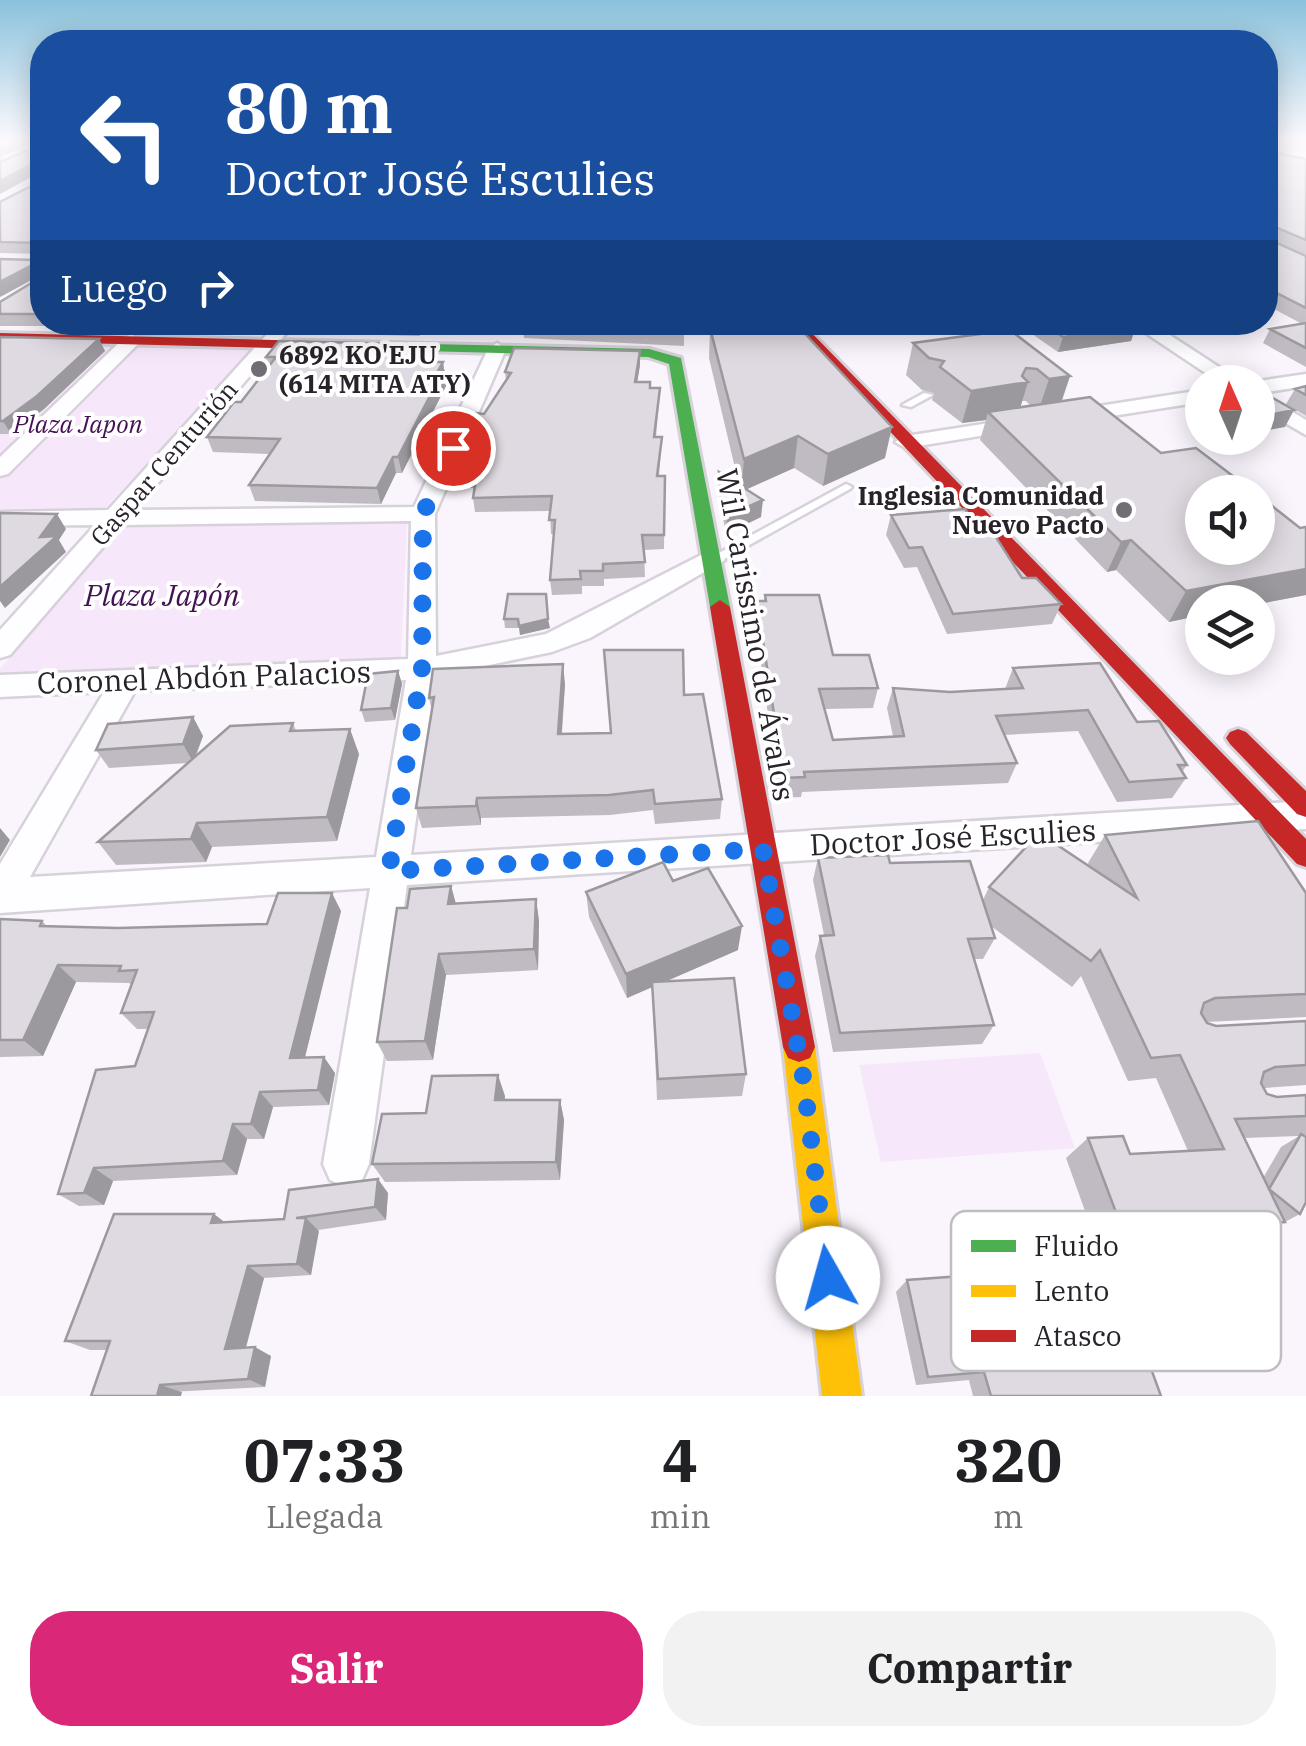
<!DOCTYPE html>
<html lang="es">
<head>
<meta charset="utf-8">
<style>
	:root { --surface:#fff; --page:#f2f2f2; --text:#202124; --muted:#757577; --accent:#db2777 }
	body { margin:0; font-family:"IBM Plex Serif",serif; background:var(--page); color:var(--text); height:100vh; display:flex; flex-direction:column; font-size:38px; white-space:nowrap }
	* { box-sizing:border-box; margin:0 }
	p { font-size:32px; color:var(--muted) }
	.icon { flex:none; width:55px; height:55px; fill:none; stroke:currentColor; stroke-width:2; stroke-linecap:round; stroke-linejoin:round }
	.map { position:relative; height:1396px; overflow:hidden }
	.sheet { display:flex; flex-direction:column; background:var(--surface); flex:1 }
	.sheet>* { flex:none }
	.hud { position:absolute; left:30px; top:30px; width:1248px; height:305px; border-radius:40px; box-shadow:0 5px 25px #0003; background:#1a4fa0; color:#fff; overflow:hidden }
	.needle { width:65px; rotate:357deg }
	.tools { position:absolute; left:1185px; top:365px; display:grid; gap:20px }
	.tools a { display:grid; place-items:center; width:90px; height:90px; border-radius:50%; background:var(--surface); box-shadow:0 5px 25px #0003; font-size:50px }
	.pin { position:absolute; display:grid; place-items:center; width:85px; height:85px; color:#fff; margin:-42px; border:5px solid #fff; border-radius:50%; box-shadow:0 2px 10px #0007 }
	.me { position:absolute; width:110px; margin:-55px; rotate:353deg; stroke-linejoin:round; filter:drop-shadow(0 0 8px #0008) }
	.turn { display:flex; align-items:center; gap:35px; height:210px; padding:0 30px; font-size:45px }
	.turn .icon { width:130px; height:130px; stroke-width:2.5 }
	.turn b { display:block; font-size:70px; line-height:85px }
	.then { display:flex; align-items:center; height:95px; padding:0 30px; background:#0003; gap:20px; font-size:38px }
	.eta { display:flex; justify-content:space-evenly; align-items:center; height:170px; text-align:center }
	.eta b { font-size:60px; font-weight:800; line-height:70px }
	.cta { display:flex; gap:20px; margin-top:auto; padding:20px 30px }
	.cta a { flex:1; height:115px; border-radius:40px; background:var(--accent); color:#fff; font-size:40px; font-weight:800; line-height:115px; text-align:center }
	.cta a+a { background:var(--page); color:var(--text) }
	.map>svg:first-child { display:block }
	.green { fill:#f6e7fb }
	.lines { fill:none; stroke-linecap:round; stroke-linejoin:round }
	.lane-casing { stroke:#d7d2da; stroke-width:5 }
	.street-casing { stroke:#d7d2da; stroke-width:5 }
	.fast-casing { stroke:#d7d2da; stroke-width:6 }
	.slow-casing { stroke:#d7d2da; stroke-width:6 }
	.jam-casing { stroke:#d7d2da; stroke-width:6 }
	.lane { fill:#fefdff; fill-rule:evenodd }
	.street { fill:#fefdff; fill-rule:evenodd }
	.fast { fill:#4caf50; fill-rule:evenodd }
	.slow { fill:#ffc107; fill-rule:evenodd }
	.jam { fill:#c62828; fill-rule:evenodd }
	.wall { fill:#c0bbc2; fill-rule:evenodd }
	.shaded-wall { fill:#9c999e }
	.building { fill:#dfdae1; stroke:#9c999e; stroke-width:2.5 }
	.route { stroke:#1a73e8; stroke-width:18; stroke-dasharray:0 32.4 }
	.poi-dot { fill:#726c74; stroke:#fff; stroke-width:4 }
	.labels { text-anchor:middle; stroke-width:8; stroke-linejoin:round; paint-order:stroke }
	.far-poi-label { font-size:25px; font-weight:bold; fill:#28232a; stroke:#fff; text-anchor:start }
	.far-park-label { font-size:25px; font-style:italic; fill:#415; stroke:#fff }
	.far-street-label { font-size:25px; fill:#28232a; stroke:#fff }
	.park-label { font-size:30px; font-style:italic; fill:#415; stroke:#fff }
	.street-label { font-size:30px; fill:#28232a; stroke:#fff }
	.key { fill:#fff; stroke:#bebdbf; stroke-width:2.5 }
	.key-label { font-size:28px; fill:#28232a }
</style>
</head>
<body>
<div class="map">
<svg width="1306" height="1396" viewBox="0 0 1306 1396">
	<rect width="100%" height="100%" fill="#faf4fc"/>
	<path class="green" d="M0 343 256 347 105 508 0 509Z
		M407 522 401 657 0 675V669L123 523Z
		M1040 1053 1075 1148 881 1162 859 1065Z"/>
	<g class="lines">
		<defs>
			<path id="lane" d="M924 393 933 395 911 407 902 405Z
				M846 484 852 487 850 489 717 563H707L706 560Z"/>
			<path id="street" d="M0 150 42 153V161L0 158Z
				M1306 150V158L1265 162V154Z
				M278 322H296L135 510 414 507 488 349 497 343 506 349 435 514 436 656 546 634 703 554H721L725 560 590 638 552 652 436 676 411 855 1306 801V829L407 885 369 1164 362 1180 346 1187 330 1180 323 1164 370 888 0 913V864L104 692 0 697V675L408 659 411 521 122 525 10 655 0 658V630L95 525 0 526V512L108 510ZM406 680 376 857 30 877 135 691Z
				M1129 322H1150L1242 382H1219Z
				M132 335 141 340 138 344 8 474 0 476V457L126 336Z
				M1306 374V386L1261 393 1306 420V435L1258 407V382H1252Z
				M1202 390V402L1067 423 1057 417 1067 411Z
				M1022 418 1033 424 1029 428 906 448 895 442 906 436Z"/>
			<path id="fast" d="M427 344 649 349 681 358 730 607 727 612H713L710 607 669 364 648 357 422 351V345Z"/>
			<path id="slow" d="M1265 146 1306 161V167L1265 152Z
				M799 1032 810 1036 815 1047 862 1396H822L783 1047 788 1036Z"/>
			<path id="jam" d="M787 322H801L1306 839V867L1297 864Z
				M0 333 427 344 434 348 427 352 0 341Z
				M720 600 730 607 815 1047 810 1058 799 1062 788 1058 783 1047 710 607Z
				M1238 729 1246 732 1306 791V817L1297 814 1230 744 1226 738 1230 732Z"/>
		</defs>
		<use href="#lane" class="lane-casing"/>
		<use href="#street" class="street-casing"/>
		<use href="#fast" class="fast-casing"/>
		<use href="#slow" class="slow-casing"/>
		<use href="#jam" class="jam-casing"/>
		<use href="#lane" class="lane"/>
		<use href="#street" class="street"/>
		<use href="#fast" class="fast"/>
		<use href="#slow" class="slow"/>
		<use href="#jam" class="jam"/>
	</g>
	<path class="wall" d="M1265 141H1306V147L1288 148 1267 142 1266 151 1306 159V367L1263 343 1270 329 1302 324 1265 304Z
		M39 145 44 326H0V302L38 279 39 276 0 297 40 256V254L0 253V202L39 182 40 172 0 194V162Z
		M112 322H210L208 325 209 330 115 328Z
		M293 322H427L419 336 296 333Z
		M522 322H684V346L524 338Z
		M1015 322H1145L1141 334 1133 335 1131 341 1058 352Z
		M1158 322H1209L1208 325 1169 330Z
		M710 328 885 458 823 486 794 468 746 489 761 517 726 534 718 490 719 472 739 485 709 358Z
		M0 337 99 339 105 351 44 409 11 434H0Z
		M913 343 1070 376 1062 401 1306 595 1258 604V602L1169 622 1116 570 1107 572 980 440 986 420 962 423 932 400 934 393 922 390 906 375ZM1022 401H1026L1031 406 1020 407Z
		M640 351V365L637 382 650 388H660L656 437H662L659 476H665L664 549 644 550 645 577 604 579V586H582V594L552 595 550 580 554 534H551L550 511 475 512 473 498 474 488H466L464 473 484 414 506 380 505 372Z
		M403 356 436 358 437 362H443L446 386 402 473H396L381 504 255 501 249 485 270 454 213 452 207 437 241 402 269 366 266 357Z
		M1306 386V416L1286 404 1295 389Z
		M891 515 973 521 1022 578 1061 604 1052 624 947 634 917 567 904 568 886 535Z
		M508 594 550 628 520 635 519 628H505L504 619Z
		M765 595 833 655 878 688 873 708 825 709 833 740 893 736 887 708 893 688 950 692 1005 689 1013 668 1137 722 1187 765 1182 772 1186 778 1172 798 1117 802 1078 731 1004 735 1017 763 1008 783 802 792 801 797 780 798 770 747 771 736 755 621 757 601H764Z
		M398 671 402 684 395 720 365 722 361 710Z
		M565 684 562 734 611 733 684 695 722 799 720 819 655 824 653 810 610 815 481 818V825L422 828 416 808 432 711 429 698Z
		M193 717 203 736 196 756 293 723 296 731 359 754 337 841 212 847 206 862 116 865 98 842 188 763 109 768 96 750Z
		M1105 835 1306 893V1017L1206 1022 1216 1026 1306 1021V1085L1264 1088 1267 1094 1277 1097 1306 1095V1135H1303L1300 1214 1252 1239 1165 1245 1139 1260 1104 1264 1066 1158 1088 1138 1130 1154 1188 1151 1156 1078 1128 1081 1081 976 1072 987 991 926 995 938 983 959H974L994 1025 982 1044 833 1052 815 956 820 936 824 935 813 880 818 858 890 863 983 900 989 887 1089 866 1088 863ZM1299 1136 1281 1147 1263 1178 1244 1138Z
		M673 881 738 950 665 982 746 1074 742 1096 657 1100 652 987 627 998 589 917 586 892Z
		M451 886 456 904 536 899 539 921 538 970 446 975 433 1060 387 1061 377 1042 407 908Z
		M341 911 305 1057 335 1073 329 1105 273 1107 264 1139H247L237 1175 113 1181 104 1205 79 1206 58 1194 135 1066 148 1029H137L121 1013 132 985 129 983 76 982 43 1056 0 1057V919L42 921 47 926 118 928 267 924Z
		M505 1096V1100H560L564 1120 560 1180 385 1182 372 1164 426 1113Z
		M388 1193 386 1220 318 1230 311 1275 264 1278 246 1348 271 1356 265 1387 91 1396 107 1350H90L65 1341 225 1222 284 1219Z
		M907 1280 1063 1329 1161 1396H973L969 1380 916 1385 896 1292Z"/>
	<path class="shaded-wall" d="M11 141H37L0 157V145Z
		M36 162 40 172 0 194V181Z
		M40 261 42 274 0 297V282Z
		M42 312V322H50L44 326 38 314Z
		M416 322H427L419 336Z
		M1130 322H1145L1141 334 1133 335 1131 341 1058 352 1063 337Z
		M1173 322H1209L1208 325 1169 330Z
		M99 339 105 351 44 409 11 434 3 421Z
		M401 344 404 359 393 356Z
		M640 351V365L635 396V382Z
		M436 358 439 370 443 362 446 386 402 473 398 457Z
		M1026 368 1021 383 1028 382 1018 415 988 412 986 420 962 423 971 391Z
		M1070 376 1059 408 1038 412 1049 379Z
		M1294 410 1285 427 1258 432V417Z
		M892 427 885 458 823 486 828 454Z
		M798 436 794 468 741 492 744 459Z
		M393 457 396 473 381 504 377 488Z
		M763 500 761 517 726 534 727 516Z
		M57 514 66 529 59 540 66 552 5 608 0 601V587Z
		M1131 540 1116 570 1107 572 1121 542Z
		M1306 569V595L1258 604V602H1202V615L1169 622 1186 591Z
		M548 619 550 628 520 635 519 626Z
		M563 664 565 684 560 754 558 734Z
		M398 671 402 684 395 720 391 708Z
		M193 717 203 736 193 762 183 744Z
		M350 729 359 754 337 841 327 817Z
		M477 798 481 818V825L476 806Z
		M197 823 212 847 206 862 191 839Z
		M0 828 10 840 0 857Z
		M451 886 457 908 448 904Z
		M332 893 341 911 301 1073 290 1058Z
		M536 899 539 921 538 970 534 949Z
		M742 926 738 950 627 998 626 974Z
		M439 954 446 975 433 1060 425 1041Z
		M58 965 76 982 43 1056 23 1040Z
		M324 1057 335 1073 329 1105 318 1090Z
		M498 1075 505 1096 502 1120 495 1100Z
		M260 1092 273 1107 264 1139 251 1124Z
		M560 1100 564 1120 560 1180 556 1162Z
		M233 1124 247 1139 237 1175 223 1161Z
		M94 1168 113 1181 104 1205 84 1193Z
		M378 1179 388 1193 386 1220 375 1207Z
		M214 1214 231 1227 211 1223Z
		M306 1218 319 1231 311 1275 297 1264Z
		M248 1266 264 1278 243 1358 225 1349Z
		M255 1347 271 1356 265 1387 248 1379Z
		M160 1385 182 1392 181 1396H157Z"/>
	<path class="building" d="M40 141H42V312L38 314H0V302L38 279 40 261 0 282V259L37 260 40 256V243L0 242V202L39 182 41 163 36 162 0 181V162L39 145Z
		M1265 141H1267L1266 151 1306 159V240L1268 224 1270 240 1306 256V308L1265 287Z
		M563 322H684L685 328Z
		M758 322H794L892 427 828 454 798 436 744 459 710 328Z
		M1041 322H1130L1137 326 1063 337Z
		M1306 323V348L1270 329Z
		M1010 330 1070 376 1049 379 1037 369 1026 368 1022 376 1028 382 971 391 940 367 944 361 929 358 913 343Z
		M0 337 99 339 37 396 3 421H0Z
		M279 341 401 344 393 356 436 358 434 362H443L438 371H443L398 457H393L377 488 249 485 280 439 207 437 234 402H241L276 357H266Z
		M514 348 640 351 635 382H650V388H660L654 437H662L657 476H665L664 535H642L645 562 603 564V571H580L581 579 550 580 555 520H549L552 496 473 498 477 473H464L467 438 476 413 484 414 511 373 505 372Z
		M1306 386V395L1295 389Z
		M1264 393 1294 410 1258 417V394Z
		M1090 397 1161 453 1196 448 1254 492H1202V548H1258V495L1300 528 1306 527V569L1186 591 1131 540 1121 542 988 412Z
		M719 472 763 500 727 516Z
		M965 509 973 521H982L994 534 1022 578H1036L1061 604 953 614 922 547 909 548 891 515Z
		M0 513 57 514 40 537 57 536 0 587Z
		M508 594H546L548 619 519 626 518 619H504Z
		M765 595H819L833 655H869L878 688 819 689 833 740 904 736 893 688 950 692 1023 688 1013 668 1100 663 1137 722 1159 721 1187 765H1178L1186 778 1129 782 1088 710 996 716 1017 763 804 772 805 777 783 778 773 727H776L757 601H766Z
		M604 650H683L684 695 703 694 722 799 655 804 653 790 609 795 477 798 476 806 416 808 434 697 429 698 433 669 563 664 558 734 611 733Z
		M398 671 391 708 361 710 368 674Z
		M193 717 183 744 96 750 108 724Z
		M293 723 290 731 350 729 327 817 197 823 191 839 98 842 230 726Z
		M1258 821 1306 893V994L1215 998 1204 1003 1201 1013 1207 1023 1216 1026 1306 1021V1065L1275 1067 1264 1072 1261 1083 1267 1094 1277 1097 1306 1095V1116L1235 1119 1285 1222 1161 1230 1166 1244 1129 1247 1088 1138 1123 1136 1130 1154 1224 1149 1180 1055 1151 1058 1100 950 1091 961 989 887 1039 833 1137 898 1105 835Z
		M888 855 890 863 970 861 995 938 968 939 994 1025 840 1033 820 936 834 935 818 858Z
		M663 862 673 881 708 868 742 926 626 974 586 892Z
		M451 886 448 904 536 899 534 949 439 954 425 1041 377 1042 397 908H407L410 889Z
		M278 893H332L290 1058 324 1057 318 1090 260 1092 251 1124H233L223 1161 94 1168 84 1193 58 1194 96 1070 135 1066 154 1012 121 1013 137 970 119 971 121 966 58 965 23 1040H0V919L42 921 40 926 118 928 267 924Z
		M734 978 746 1074 658 1079 652 982Z
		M498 1075 495 1100H560L556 1162 372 1164 382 1114 426 1113 432 1076Z
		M1301 1134 1306 1137V1202L1300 1214 1269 1189Z
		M378 1179 375 1207 296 1218H306L297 1264 248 1266 225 1349 255 1347 248 1379 160 1385 157 1396H91L110 1341H65L114 1214H214L211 1223 284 1219 289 1190Z
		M1044 1270 1063 1329 1134 1322 1161 1396H991L984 1372 928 1377 907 1280Z"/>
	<linearGradient id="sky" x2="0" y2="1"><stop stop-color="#8ac2dc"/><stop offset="0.42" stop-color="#fdfafe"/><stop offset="1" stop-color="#fdfafe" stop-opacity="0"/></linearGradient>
	<rect width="1306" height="336" fill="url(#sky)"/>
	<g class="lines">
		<path class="route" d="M453 448 423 514 422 668 389 871 763 849 804 1082 828 1278"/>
	</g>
	<g class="poi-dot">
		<circle cx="259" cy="369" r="10"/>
		<circle cx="1124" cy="510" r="10"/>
	</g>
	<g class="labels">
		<g class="far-poi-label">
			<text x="279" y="364">6892 KO'EJU<tspan x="279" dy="29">(614 MITA ATY)</tspan></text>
			<text x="1104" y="505" text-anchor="end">Inglesia Comunidad<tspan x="1104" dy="29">Nuevo Pacto</tspan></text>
		</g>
		<g class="far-park-label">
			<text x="78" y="433">Plaza Japon</text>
		</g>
		<g class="far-street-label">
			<text transform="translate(164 463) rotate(-49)" y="9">Gaspar Centurión</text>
		</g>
		<g class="park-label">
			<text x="162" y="606">Plaza Japón</text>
		</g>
		<g class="street-label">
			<text transform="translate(755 635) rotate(80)" y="10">Wil Carissimo de Ávalos</text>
			<text transform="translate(204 678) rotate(-2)" y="10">Coronel Abdón Palacios</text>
			<text transform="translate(953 838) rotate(-3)" y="10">Doctor José Esculies</text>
		</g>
	</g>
	<rect x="951" y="1211" width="330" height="160" rx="15" class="key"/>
	<rect x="971" y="1240" width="45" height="12" fill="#4caf50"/>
	<rect x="971" y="1285" width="45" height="12" fill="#ffc107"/>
	<rect x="971" y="1330" width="45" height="12" fill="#c62828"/>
	<g class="key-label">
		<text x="1034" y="1256">Fluido</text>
		<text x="1034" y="1301">Lento</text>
		<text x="1034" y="1346">Atasco</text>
	</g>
</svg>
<div class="tools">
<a><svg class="needle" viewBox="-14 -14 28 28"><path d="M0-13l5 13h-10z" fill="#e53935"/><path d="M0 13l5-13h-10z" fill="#757577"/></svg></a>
<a><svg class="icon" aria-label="sound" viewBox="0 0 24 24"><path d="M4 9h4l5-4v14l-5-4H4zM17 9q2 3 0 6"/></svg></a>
<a><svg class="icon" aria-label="layers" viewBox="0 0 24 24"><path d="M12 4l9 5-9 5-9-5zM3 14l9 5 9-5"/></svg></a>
</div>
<div class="pin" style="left:453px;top:448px;background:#d93025"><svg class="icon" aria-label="arrive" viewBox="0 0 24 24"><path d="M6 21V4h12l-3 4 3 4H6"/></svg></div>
<svg class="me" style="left:828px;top:1278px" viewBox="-20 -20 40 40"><circle r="19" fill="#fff"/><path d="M0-13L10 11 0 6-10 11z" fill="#1a73e8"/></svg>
<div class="hud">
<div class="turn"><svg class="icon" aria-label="left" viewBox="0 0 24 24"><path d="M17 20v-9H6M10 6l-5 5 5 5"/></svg><div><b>80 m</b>Doctor José Esculies</div></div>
<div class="then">Luego<svg class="icon" aria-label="right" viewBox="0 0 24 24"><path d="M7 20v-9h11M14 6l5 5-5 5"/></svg></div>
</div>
</div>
<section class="sheet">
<div class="eta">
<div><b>07:33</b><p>Llegada</p></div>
<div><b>4</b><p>min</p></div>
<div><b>320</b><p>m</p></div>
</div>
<div class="cta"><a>Salir</a><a>Compartir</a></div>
</section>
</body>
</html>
